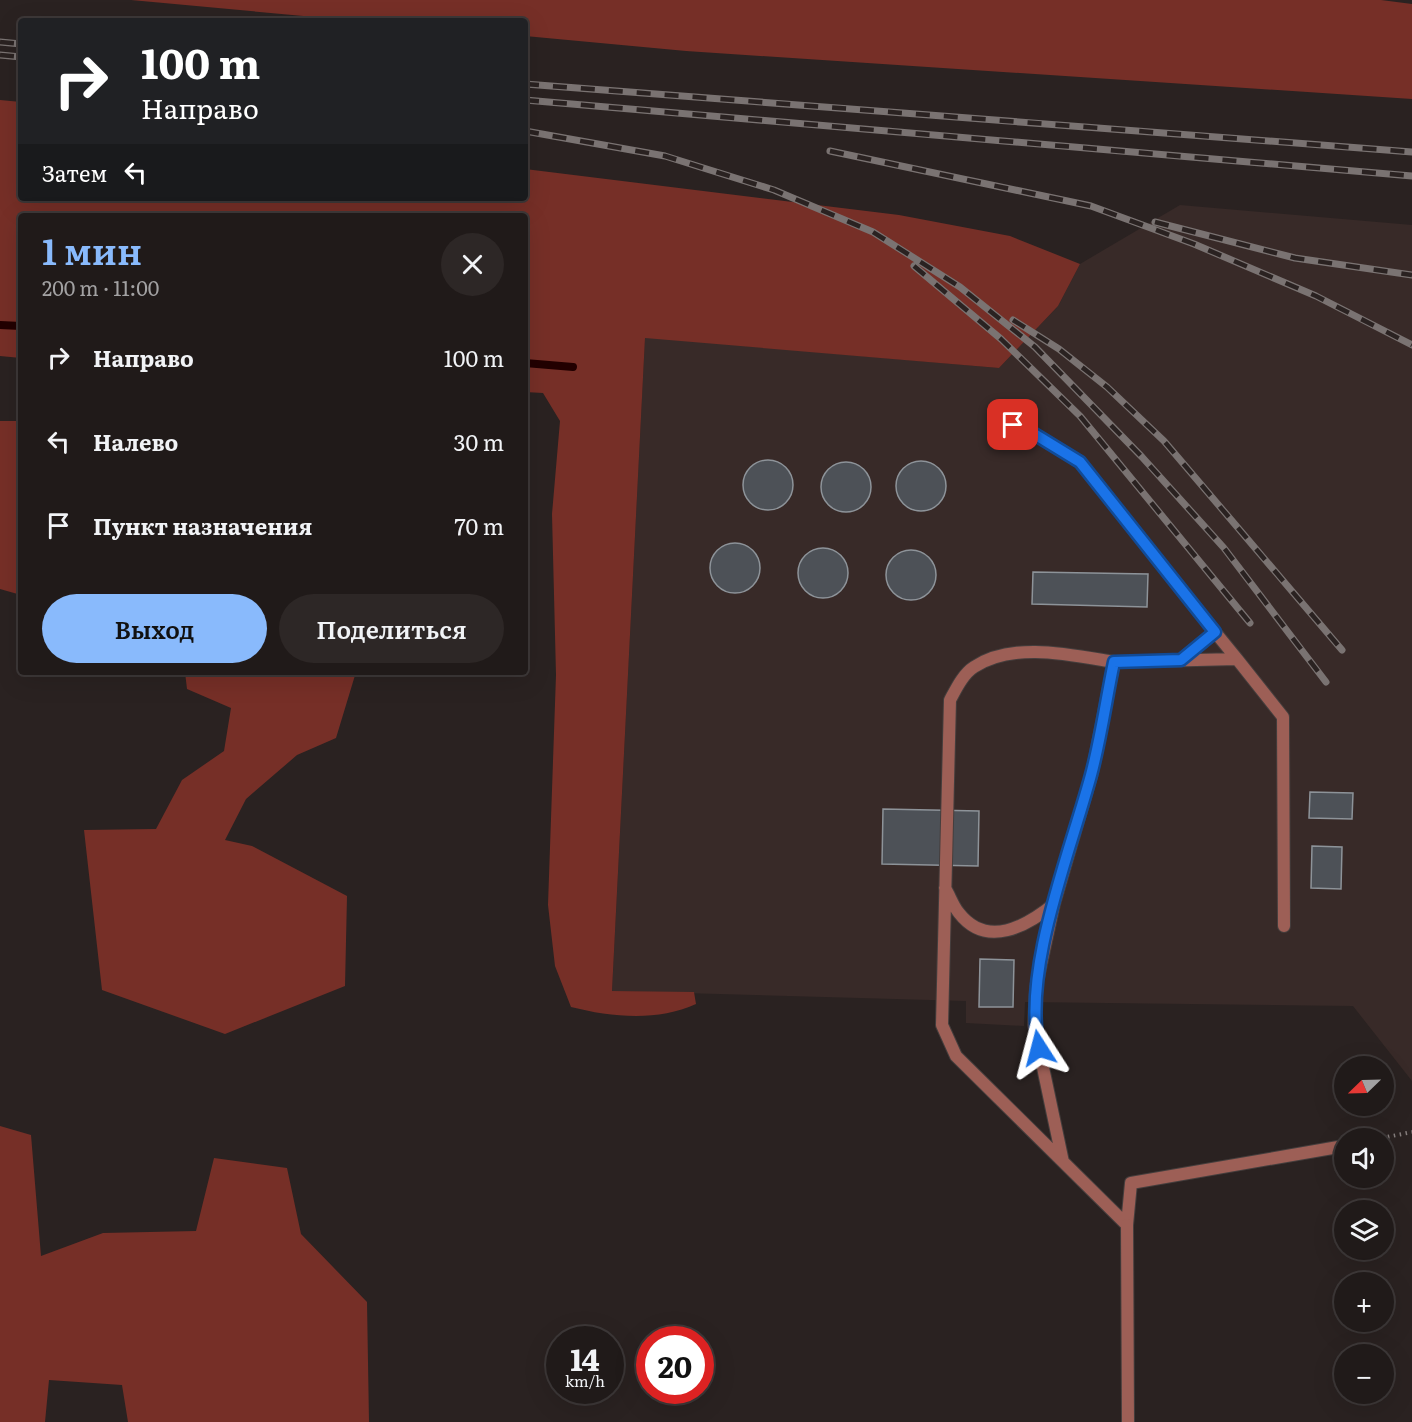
<!DOCTYPE html>
<html lang="ru">
<head>
<meta charset="utf-8">
<style>
	:root { --surface:#201a19; --page:#2d2726; --text:#f1f3f6; --muted:#a2a1a2; --line:#3d3838; --accent:#89bafc }
	body { margin:0; font-family:Literata,serif; background:var(--page); color:var(--text); height:100vh; display:flex; flex-direction:column; font-size:22px; white-space:nowrap }
	* { box-sizing:border-box; margin:0 }
	p { font-size:20px; color:var(--muted) }
	.icon { flex:none; width:33px; height:33px; fill:none; stroke:currentColor; stroke-width:2; stroke-linecap:round; stroke-linejoin:round }
	.map { position:relative; flex:1; overflow:hidden }
	.details { position:absolute; left:18px; top:213px; width:510px; height:462px; display:flex; flex-direction:column; background:var(--surface); border-radius:6px; box-shadow:0 6px 24px #0002,0 0 0 2px var(--line) }
	.details>* { flex:none }
	.guide { position:absolute; left:18px; top:18px; width:510px; height:183px; border-radius:6px; box-shadow:0 6px 24px #0002,0 0 0 2px var(--line); background:#202124; color:#fff; overflow:hidden }
	.needle { width:39px; rotate:247deg }
	.tools { position:absolute; left:1334px; top:1056px; display:grid; gap:12px }
	.tools a { display:grid; place-items:center; width:60px; height:60px; border-radius:50%; background:var(--surface); box-shadow:0 6px 24px #0002,0 0 0 2px var(--line); font-size:30px }
	.speed { position:absolute; left:546px; top:1326px; display:flex; gap:12px; font-size:30px; font-weight:700; text-align:center }
	.speed>* { display:grid; place-content:center; width:78px; height:78px; border-radius:50%; background:var(--surface); box-shadow:0 6px 24px #0002,0 0 0 2px var(--line); line-height:1 }
	.speed small { font-size:15px; font-weight:400 }
	.speed .limit { border:9px solid #d22; background:#fff; color:#111 }
	.pin { position:absolute; display:grid; place-items:center; width:51px; height:51px; color:#fff; margin:-26px; border-radius:12px; box-shadow:0 3px 9px #0006 }
	.me { position:absolute; width:66px; margin:-33px; rotate:351deg; stroke-linejoin:round; filter:drop-shadow(0 0 4px #0008) }
	.turn { display:flex; align-items:center; gap:21px; height:126px; padding:0 24px; font-size:27px }
	.turn .icon { width:78px; height:78px; stroke-width:2.5 }
	.turn b { display:block; font-size:42px; line-height:51px }
	.then { display:flex; align-items:center; height:57px; padding:0 24px; background:#0003; gap:12px; font-size:22px }
	.round { display:grid; place-items:center; flex:none; width:63px; height:63px; border-radius:32px; background:var(--page) }
	.head { display:flex; align-items:center; justify-content:space-between; height:102px; padding:0 24px }
	h1 { font-size:36px; font-weight:600; line-height:45px; color:var(--accent) }
	.action { display:flex; gap:12px; margin-top:auto; padding:12px 24px }
	.action a { flex:1; height:69px; border-radius:36px; background:var(--accent); color:#111; font-size:24px; font-weight:600; line-height:69px; text-align:center }
	.action a+a { background:var(--page); color:var(--text) }
	ul { padding:0; list-style:none }
	li { display:flex; align-items:center; gap:18px; height:84px; padding:0 24px }
	li div { flex:1 }
	li b { display:block; font-size:22px }
	li em { font-style:normal }
	.map>svg:first-child { display:block }
	.built { fill:#382a28 }
	.green { fill:#762f27 }
	.lines { fill:none; stroke-linecap:round; stroke-linejoin:round }
	.stream { stroke:#200; stroke-width:8 }
	.building { fill:#4d5157; stroke:#8d9399; stroke-width:1.5 }
	.lane-casing { stroke:#453e3d; stroke-width:14 }
	.street-casing { stroke:#453e3d; stroke-width:14 }
	.path { stroke:#857e7d; stroke-width:4; stroke-dasharray:1.5 4.5; stroke-linecap:butt }
	.lane { stroke:#9d5f56; stroke-width:12 }
	.street { stroke:#9d5f56; stroke-width:12 }
	.rail-casing { stroke:#7a7372; stroke-width:7 }
	.rail { stroke:#2a2221; stroke-width:4.5; stroke-dasharray:14; stroke-linecap:butt }
	.route-casing { stroke:#114b97; stroke-width:15 }
	.route { stroke:#1a73e8; stroke-width:10 }
</style>
</head>
<body>
<div class="map">
<svg width="1412" height="1422" viewBox="0 0 1412 1422">
	<rect width="100%" height="100%" fill="#2a2221"/>
	<path class="built" d="M1180 205 1412 225V1081L1353 1006 1025 1002 1024 1026 966 1023V1001L612 991 645 337 999 368 1058 306 1080 264Z"/>
	<path class="green" d="M131 0H1381L1412 4V99L686 51 525 36V21H358Z
		M0 100 21 102V198H525V169L899 215 1010 236 1080 264 1058 306 999 368 645 338 612 991 694 992 696 1004C657 1022 611 1017 571 1007L555 966 548 905 556 675 552 514 560 421 543 393 525 392V216H21V358L0 356Z
		M0 421H21V595L0 589Z
		M185 672H356L336 738 297 755 246 799 225 840 252 846 347 896 345 986 225 1034 102 990 84 830 156 829 182 780 224 751 231 708 187 689Z
		M0 1126 31 1135 41 1256 103 1233 196 1231 214 1158 287 1168 301 1234 367 1302 369 1422H128L122 1385 49 1380 45 1422H0Z"/>
	<g class="lines">
		<path class="stream" d="M0 325 21 326
			M525 363 573 367"/>
	</g>
	<path class="building" d="M743 485a25 25 0 1 1 50 0a25 25 0 1 1-50 0Z
		M896 486a25 25 0 1 1 50 0a25 25 0 1 1-50 0Z
		M821 487a25 25 0 1 1 50 0a25 25 0 1 1-50 0Z
		M710 568a25 25 0 1 1 50 0a25 25 0 1 1-50 0Z
		M798 573a25 25 0 1 1 50 0a25 25 0 1 1-50 0Z
		M886 575a25 25 0 1 1 50 0a25 25 0 1 1-50 0Z
		M1033 572 1148 574 1147 607 1032 604Z
		M1310 792 1353 793 1352 819 1309 818Z
		M883 809 979 811 978 866 882 864Z
		M1312 846 1342 847 1341 889 1311 888Z
		M980 959 1014 960 1013 1007H979Z"/>
	<g class="lines">
		<defs>
			<path id="lane" d="M995 418 1031 432 1080 462 1215 632 1181 660
				M1215 632 1237 659
				M1114 662 1237 659 1283 717 1284 926
				M945 888C950 896 953 906 959 913 987 949 1027 926 1054 904
				M1063 1162 1034 1025 1036 987 1054 904 1092 773 1114 662C1072 655 1013 641 974 667 963 674 956 689 950 700L942 1025 956 1056 1127 1225
				M1127 1225 1131 1183 1344 1146"/>
			<path id="street" d="M1127 1225 1128 1422"/>
		</defs>
		<use href="#lane" class="lane-casing"/>
		<use href="#street" class="street-casing"/>
		<path class="path" d="M1382 1138 1412 1132"/>
		<use href="#lane" class="lane"/>
		<use href="#street" class="street"/>
		<defs>
			<path id="rail" d="M0 42 21 44
				M0 55 21 57
				M525 84 1412 152
				M525 100 1412 176
				M525 131 665 156 774 190 873 232 960 287 1035 347 1142 457 1224 548 1326 682
				M830 151 1091 206 1194 244 1316 296 1412 345
				M1155 222 1295 258 1412 275
				M914 266 1001 339 1080 416 1250 623
				M1013 320 1059 349 1107 387 1164 441 1342 650"/>
		</defs>
		<use href="#rail" class="rail-casing"/>
		<use href="#rail" class="rail"/>
	</g>
	<g class="lines">
		<defs>
			<path id="route" d="M1013 425 1031 432 1080 462 1215 632 1181 660 1114 662C1106 700 1101 738 1091 775 1070 853 1022 970 1039 1048"/>
		</defs>
		<use href="#route" class="route-casing"/>
		<use href="#route" class="route"/>
	</g>
</svg>
<div class="tools">
<a><svg class="needle" viewBox="-14 -14 28 28"><path d="M0-13l5 13h-10z" fill="#e53935"/><path d="M0 13l5-13h-10z" fill="#a2a1a2"/></svg></a>
<a><svg class="icon" aria-label="sound" viewBox="0 0 24 24"><path d="M4 9h4l5-4v14l-5-4H4zM17 9q2 3 0 6"/></svg></a>
<a><svg class="icon" aria-label="layers" viewBox="0 0 24 24"><path d="M12 4l9 5-9 5-9-5zM3 14l9 5 9-5"/></svg></a>
<a>+</a>
<a>−</a>
</div>
<div class="speed"><div>14<small>km/h</small></div><div class="limit">20</div></div>
<div class="pin" style="left:1013px;top:425px;background:#d93025"><svg class="icon" aria-label="arrive" viewBox="0 0 24 24"><path d="M6 21V4h12l-3 4 3 4H6"/></svg></div>
<svg class="me" style="left:1039px;top:1048px" viewBox="-20 -20 40 40"><path d="M0-17L14 15 0 8-14 15z" fill="#1a73e8" stroke="#fff" stroke-width="4"/></svg>
<div class="guide">
<div class="turn"><svg class="icon" aria-label="right" viewBox="0 0 24 24"><path d="M7 20v-9h11M14 6l5 5-5 5"/></svg><div><b>100 m</b>Направо</div></div>
<div class="then">Затем<svg class="icon" aria-label="left" viewBox="0 0 24 24"><path d="M17 20v-9H6M10 6l-5 5 5 5"/></svg></div>
</div>
<section class="details">
<div class="head"><div><h1>1 мин</h1><p>200 m · 11:00</p></div><a class="round"><svg class="icon" aria-label="close" viewBox="0 0 24 24"><path d="M6 6l12 12M18 6L6 18"/></svg></a></div>
<ul>
<li><svg class="icon" aria-label="right" viewBox="0 0 24 24"><path d="M7 20v-9h11M14 6l5 5-5 5"/></svg><div><b>Направо</b></div><em>100 m</em></li>
<li><svg class="icon" aria-label="left" viewBox="0 0 24 24"><path d="M17 20v-9H6M10 6l-5 5 5 5"/></svg><div><b>Налево</b></div><em>30 m</em></li>
<li><svg class="icon" aria-label="arrive" viewBox="0 0 24 24"><path d="M6 21V4h12l-3 4 3 4H6"/></svg><div><b>Пункт назначения</b></div><em>70 m</em></li>
</ul>
<div class="action"><a>Выход</a><a>Поделиться</a></div>
</section>
</div>
</body>
</html>
